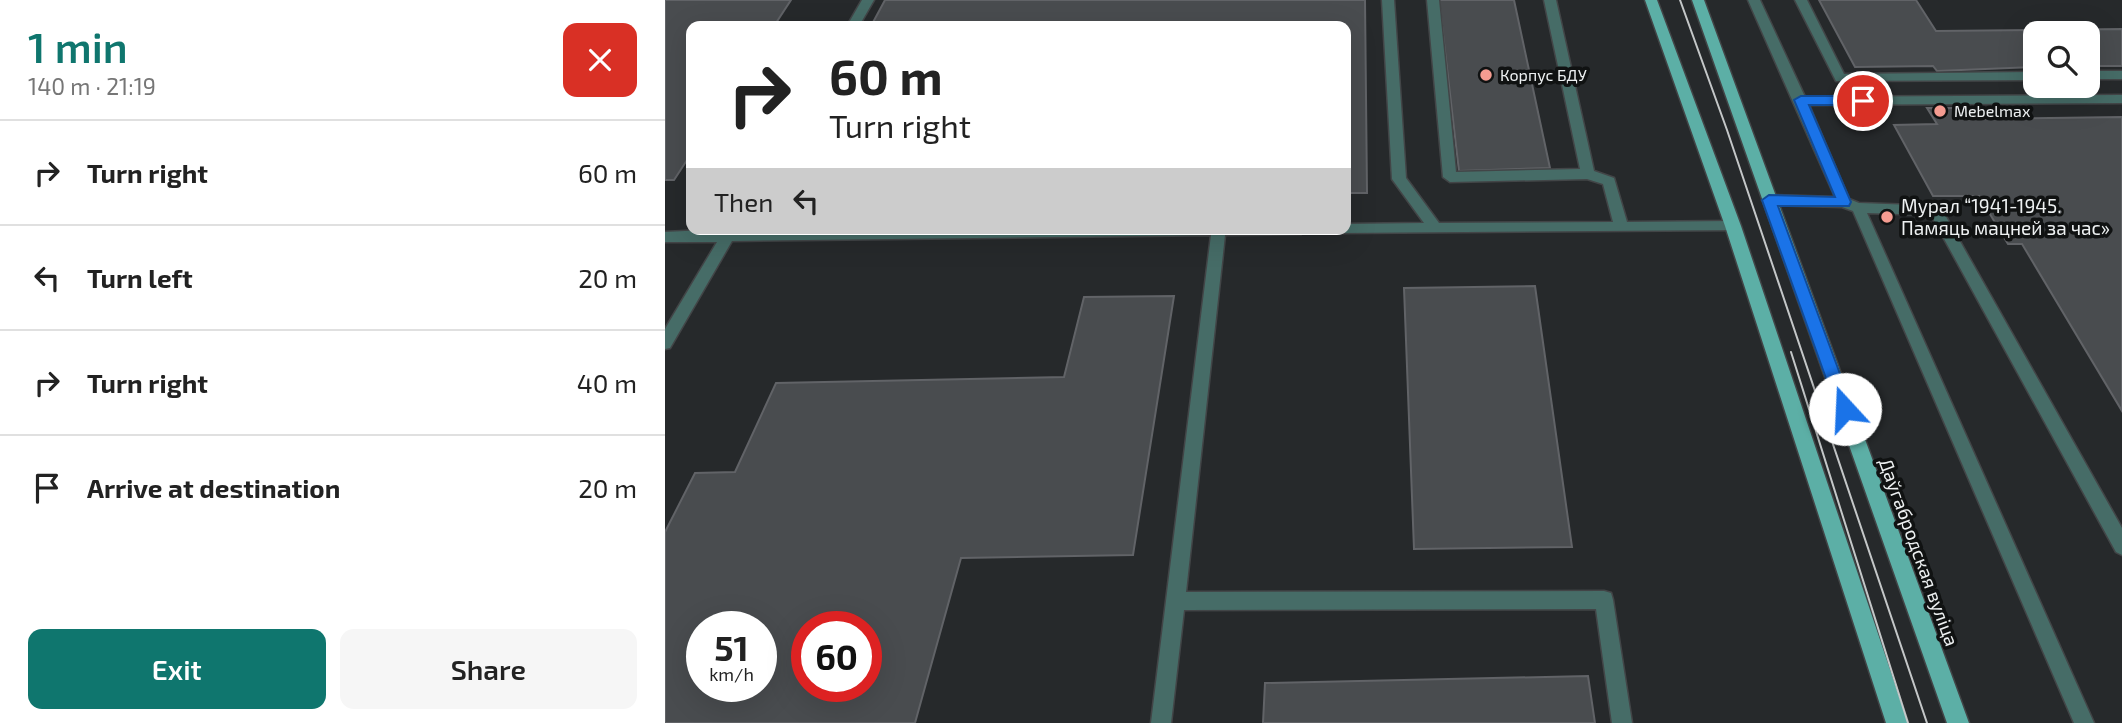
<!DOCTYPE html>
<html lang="en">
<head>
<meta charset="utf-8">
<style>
	:root { --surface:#fff; --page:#f6f6f6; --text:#222; --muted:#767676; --line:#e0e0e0; --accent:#0f766e }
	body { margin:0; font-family:"Exo 2",sans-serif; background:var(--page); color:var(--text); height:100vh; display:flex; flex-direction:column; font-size:26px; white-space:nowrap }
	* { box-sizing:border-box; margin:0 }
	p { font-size:23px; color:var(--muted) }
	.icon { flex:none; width:38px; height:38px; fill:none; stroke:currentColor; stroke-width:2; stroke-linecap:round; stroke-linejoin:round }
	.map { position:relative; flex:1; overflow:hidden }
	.details { display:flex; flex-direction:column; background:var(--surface); width:665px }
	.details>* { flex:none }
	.hud { position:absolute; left:21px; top:21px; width:665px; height:214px; border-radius:14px; box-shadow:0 7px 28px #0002; background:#fff; color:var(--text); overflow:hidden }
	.fabs { position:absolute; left:1358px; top:21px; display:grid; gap:14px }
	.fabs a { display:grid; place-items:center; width:77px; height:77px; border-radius:14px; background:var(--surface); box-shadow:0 7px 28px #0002; font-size:35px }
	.speed { position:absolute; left:21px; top:611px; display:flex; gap:14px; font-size:35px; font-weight:700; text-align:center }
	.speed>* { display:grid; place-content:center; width:91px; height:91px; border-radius:50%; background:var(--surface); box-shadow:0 7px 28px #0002; line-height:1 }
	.speed small { font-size:18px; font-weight:400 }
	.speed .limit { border:10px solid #d22; background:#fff; color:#111 }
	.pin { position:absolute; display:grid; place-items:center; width:60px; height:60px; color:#fff; margin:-30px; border:4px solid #fff; border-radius:50%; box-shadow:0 2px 7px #0007 }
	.me { position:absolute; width:77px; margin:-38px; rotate:340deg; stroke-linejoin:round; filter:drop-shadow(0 0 5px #0008) }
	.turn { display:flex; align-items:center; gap:24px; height:147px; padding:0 28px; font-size:32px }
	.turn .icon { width:91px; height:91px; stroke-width:2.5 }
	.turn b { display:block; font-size:49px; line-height:60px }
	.then { display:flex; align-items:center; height:66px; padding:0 28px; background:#0003; gap:14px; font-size:26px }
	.round { display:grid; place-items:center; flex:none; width:74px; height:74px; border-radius:14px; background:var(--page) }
	.overview { display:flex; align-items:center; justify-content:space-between; height:119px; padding:0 28px }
	h1 { font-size:42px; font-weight:600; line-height:52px; color:var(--accent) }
	.button { display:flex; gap:14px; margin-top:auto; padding:14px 28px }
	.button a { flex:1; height:80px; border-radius:14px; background:var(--accent); color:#fff; font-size:28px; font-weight:600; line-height:80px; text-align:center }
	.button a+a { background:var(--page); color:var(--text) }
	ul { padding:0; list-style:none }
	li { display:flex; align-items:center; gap:21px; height:105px; padding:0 28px; border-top:2px solid var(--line) }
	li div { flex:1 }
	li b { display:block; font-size:26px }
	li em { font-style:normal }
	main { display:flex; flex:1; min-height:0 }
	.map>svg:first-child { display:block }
	.building { fill:#494c4f; stroke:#616367; stroke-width:2; fill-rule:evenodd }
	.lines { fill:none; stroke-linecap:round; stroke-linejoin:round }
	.service-casing { stroke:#424547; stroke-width:3 }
	.primary-casing { stroke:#424547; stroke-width:3 }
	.service { fill:#466c67; fill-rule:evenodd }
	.primary { fill:#5cafa6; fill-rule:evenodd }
	.tram { stroke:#c4c7c8; stroke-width:2 }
	.route { fill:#1a73e8; stroke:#114b97; stroke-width:2 }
	.poi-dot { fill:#f59c91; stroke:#101212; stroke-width:2.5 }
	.labels { text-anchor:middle; stroke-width:7; stroke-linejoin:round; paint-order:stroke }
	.far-poi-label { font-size:16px; fill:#eef1f2; stroke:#101212; text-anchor:start }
	.poi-label { font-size:19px; fill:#eef1f2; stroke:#101212; text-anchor:start }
	.street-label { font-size:19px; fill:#eef1f2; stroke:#101212 }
</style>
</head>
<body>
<main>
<section class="details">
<div class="overview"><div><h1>1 min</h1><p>140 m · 21:19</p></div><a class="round" style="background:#d93025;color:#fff"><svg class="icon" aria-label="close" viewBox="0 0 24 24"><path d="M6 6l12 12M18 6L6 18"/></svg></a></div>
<ul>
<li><svg class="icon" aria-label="right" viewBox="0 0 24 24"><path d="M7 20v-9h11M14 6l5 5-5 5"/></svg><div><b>Turn right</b></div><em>60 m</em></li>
<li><svg class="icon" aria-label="left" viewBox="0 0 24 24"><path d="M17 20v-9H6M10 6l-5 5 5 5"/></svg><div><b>Turn left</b></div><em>20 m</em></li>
<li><svg class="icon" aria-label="right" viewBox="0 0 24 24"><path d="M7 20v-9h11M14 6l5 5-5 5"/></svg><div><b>Turn right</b></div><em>40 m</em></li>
<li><svg class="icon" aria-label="arrive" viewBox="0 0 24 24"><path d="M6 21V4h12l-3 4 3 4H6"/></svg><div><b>Arrive at destination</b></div><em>20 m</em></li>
</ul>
<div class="button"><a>Exit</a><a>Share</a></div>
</section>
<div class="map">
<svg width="1457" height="723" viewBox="0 0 1457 723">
	<rect width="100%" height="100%" fill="#26292b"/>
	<path class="building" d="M0 0H126L109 26H26V154L9 180H0Z
		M220 0H700L702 193H681V26H206Z
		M774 0H849L885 168 794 171Z
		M1154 0H1251L1271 31 1457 29V66H1423V33H1370V67L1272 71 1268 66 1190 67Z
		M1262 108H1310L1317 119 1457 117V411L1357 244H1343L1314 196H1268L1229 125 1272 124Z
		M870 286 907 547 749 549 739 288Z
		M509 296 468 555 296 558 250 723H0V532L30 473 70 472 111 383 399 377 419 297ZM37 626H96V686H37ZM142 626H201V686H142Z
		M923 676 930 723H598L600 683Z"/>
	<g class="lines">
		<defs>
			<path id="service" d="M197 0H209L194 26H182Z
				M717 0H729L741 178 774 223 948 222 938 184 922 179 785 182 778 177 762 0H774L791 172 915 169 879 0H891L929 171 949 178 962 222 1068 221 1073 222 1075 226 1073 230 676 233 674 229H681V224L759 223 727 179Z
				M1083 0H1095L1140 97 1457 95V103L1144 105 1184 199 1194 203 1275 206 1457 528V555L1451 552 1266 215 1202 213 1429 723H1409L1188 211 1177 207 1104 205 1097 200 1104 195 1170 197Z
				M1130 0H1142L1179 74 1370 72V80L1171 81Z
				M1423 71H1457V79H1423Z
				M60 229H643L636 234 560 235 521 592 939 591 946 593 948 600 967 723H947L931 609 519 610 506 723H486L546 235 67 241 5 348 0 349V329L52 242H0V232Z"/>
			<path id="primary" d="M980 0H992L1076 226 1243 723H1221L1060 226Z
				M1027 0H1039L1304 723H1282Z"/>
		</defs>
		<use href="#service" class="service-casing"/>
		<use href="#primary" class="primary-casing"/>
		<use href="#service" class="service"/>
		<use href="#primary" class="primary"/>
		<path class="tram" d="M1015 0 1062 130 1262 723
			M1126 352 1243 723"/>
	</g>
	<path class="route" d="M1136 96H1198L1204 101 1198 105H1144L1186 202 1184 206H1113L1188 409 1186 414 1180 417 1174 414 1172 409 1097 200 1104 195 1170 197 1129 100Z"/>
	<g class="poi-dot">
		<circle cx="821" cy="75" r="7"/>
		<circle cx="1275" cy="111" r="7"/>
		<circle cx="1222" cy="217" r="7"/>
	</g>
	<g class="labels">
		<g class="far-poi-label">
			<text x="835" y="81">Корпус БДУ</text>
			<text x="1289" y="117">Mebelmax</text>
		</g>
		<g class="poi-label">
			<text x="1236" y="213">Мурал “1941-1945.<tspan x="1236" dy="22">Памяць мацней за час»</tspan></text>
		</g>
		<g class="street-label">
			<text transform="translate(1254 552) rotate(70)" y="7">Даўгабродская вуліца</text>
		</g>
	</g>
</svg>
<div class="fabs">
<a><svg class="icon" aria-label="search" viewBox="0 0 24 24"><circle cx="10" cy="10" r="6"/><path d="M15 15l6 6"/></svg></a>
</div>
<div class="speed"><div>51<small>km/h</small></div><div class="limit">60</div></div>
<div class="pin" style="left:1198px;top:101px;background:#d93025"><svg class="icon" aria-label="arrive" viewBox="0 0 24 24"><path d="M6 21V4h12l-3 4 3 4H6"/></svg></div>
<svg class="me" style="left:1180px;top:409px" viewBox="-20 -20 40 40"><circle r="19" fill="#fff"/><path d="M0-13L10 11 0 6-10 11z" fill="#1a73e8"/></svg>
<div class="hud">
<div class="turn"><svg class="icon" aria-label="right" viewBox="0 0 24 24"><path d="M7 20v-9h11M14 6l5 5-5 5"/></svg><div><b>60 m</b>Turn right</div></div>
<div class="then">Then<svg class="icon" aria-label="left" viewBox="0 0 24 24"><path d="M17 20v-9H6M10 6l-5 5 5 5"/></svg></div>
</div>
</div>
</main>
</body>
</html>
